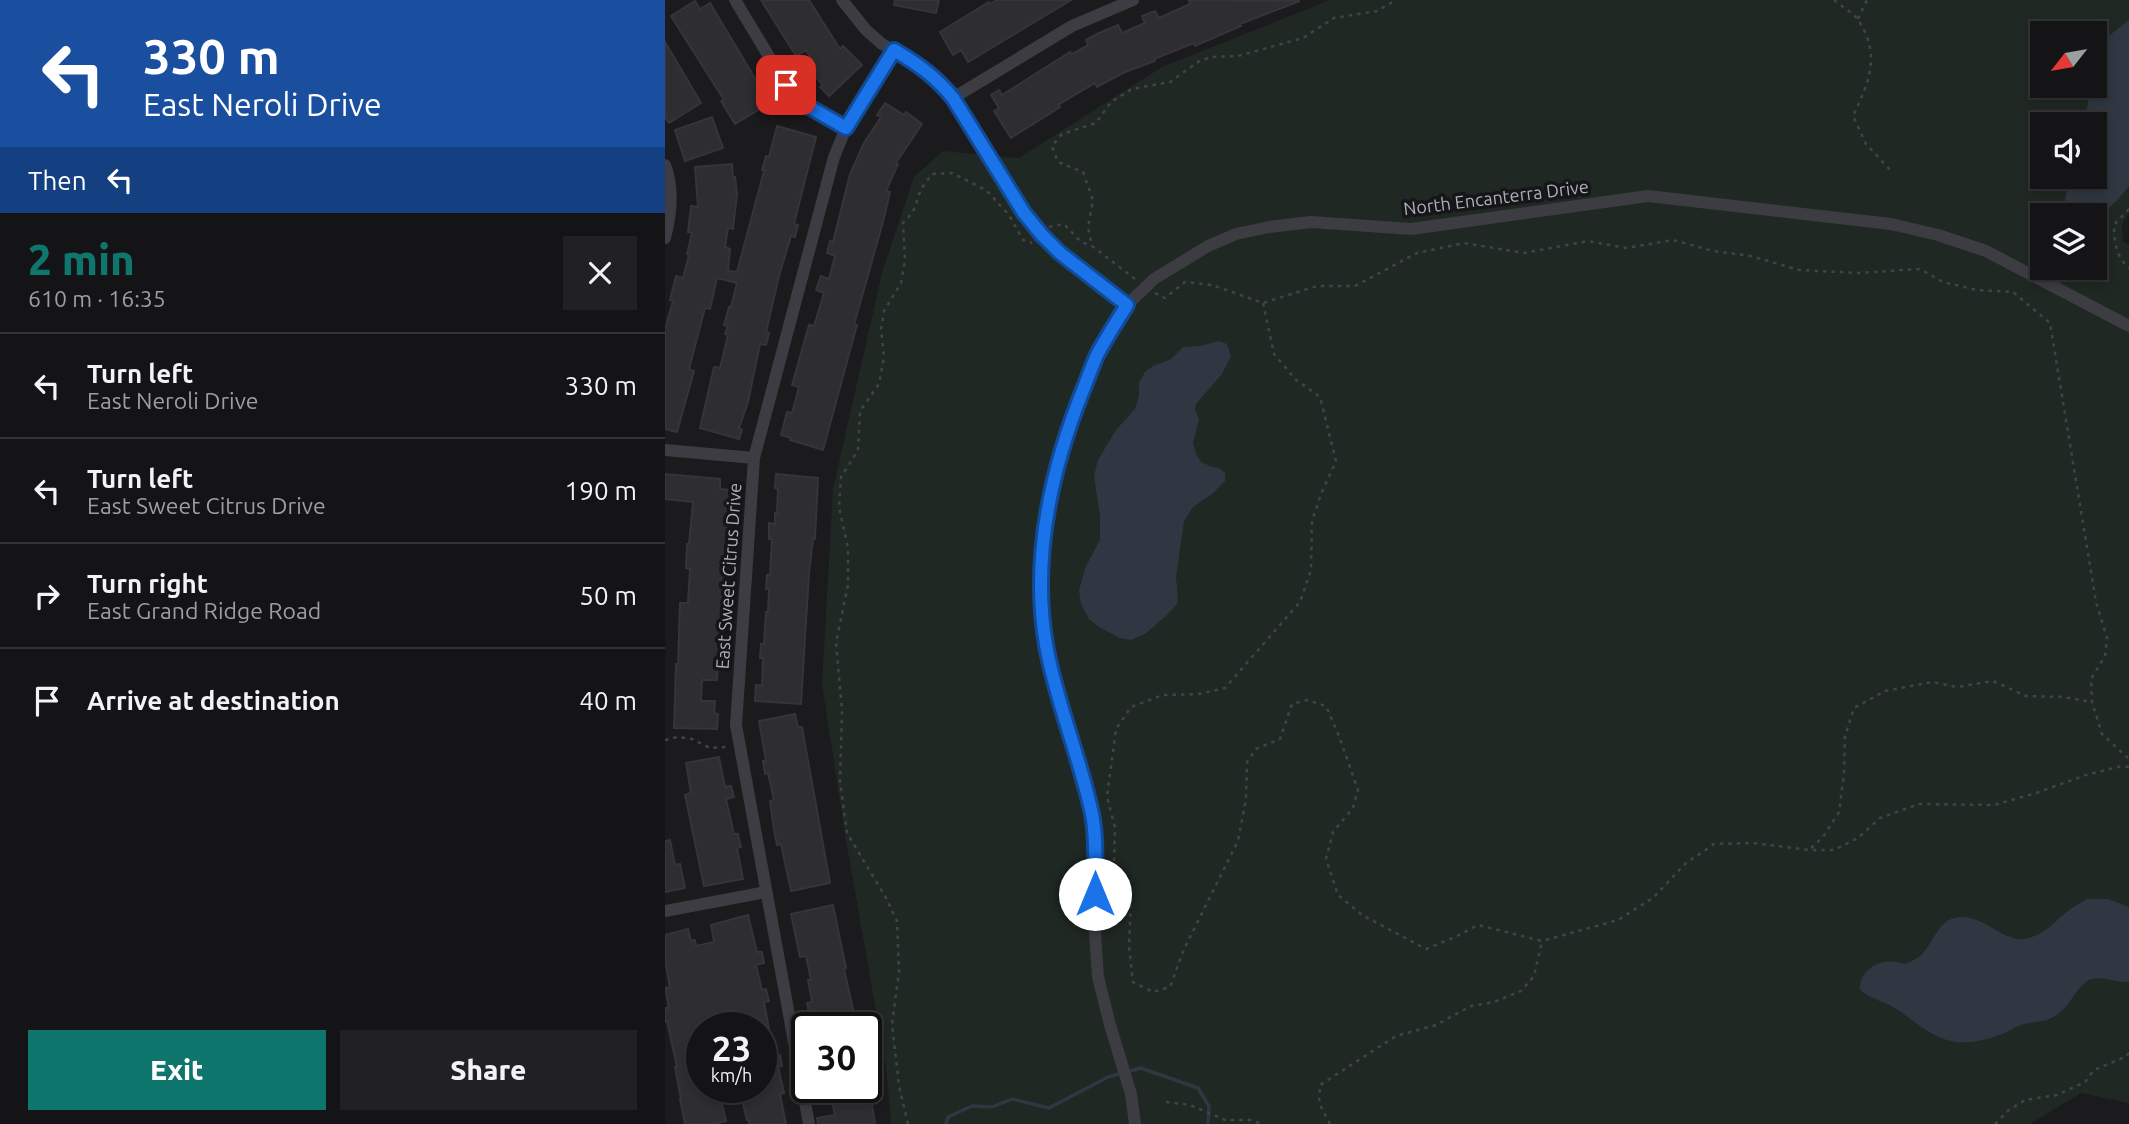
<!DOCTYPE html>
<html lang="en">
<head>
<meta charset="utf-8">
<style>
	:root { --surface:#141416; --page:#212123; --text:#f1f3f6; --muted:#9d9ea1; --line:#333335; --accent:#0f766e }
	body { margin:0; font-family:Ubuntu,sans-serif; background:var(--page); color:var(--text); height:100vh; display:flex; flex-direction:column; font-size:26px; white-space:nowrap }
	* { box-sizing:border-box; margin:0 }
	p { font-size:23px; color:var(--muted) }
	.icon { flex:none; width:38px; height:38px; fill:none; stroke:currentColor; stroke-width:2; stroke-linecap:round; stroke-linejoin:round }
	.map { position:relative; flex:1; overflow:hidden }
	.details { display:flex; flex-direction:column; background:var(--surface); width:665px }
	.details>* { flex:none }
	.top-card { background:#1a4fa0; color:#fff; overflow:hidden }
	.needle { width:46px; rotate:239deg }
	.fabs { position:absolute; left:1365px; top:21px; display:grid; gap:14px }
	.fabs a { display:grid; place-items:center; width:77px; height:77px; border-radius:0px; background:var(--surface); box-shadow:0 4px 10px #0003,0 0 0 2px var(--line); font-size:35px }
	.speed { position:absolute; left:21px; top:1012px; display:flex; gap:14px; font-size:35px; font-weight:700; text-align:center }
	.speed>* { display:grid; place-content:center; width:91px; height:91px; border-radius:50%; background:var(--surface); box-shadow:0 4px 10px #0003,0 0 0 2px var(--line); line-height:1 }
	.speed small { font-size:18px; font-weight:400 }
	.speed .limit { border:4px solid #111; border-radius:10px; background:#fff; color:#111 }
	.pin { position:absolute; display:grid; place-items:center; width:60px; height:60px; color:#fff; margin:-30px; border-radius:14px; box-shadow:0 4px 10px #0006 }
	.me { position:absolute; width:77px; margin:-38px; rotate:0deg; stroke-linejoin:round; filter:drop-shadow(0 0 5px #0008) }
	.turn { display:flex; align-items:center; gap:24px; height:147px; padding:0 28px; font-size:32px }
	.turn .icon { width:91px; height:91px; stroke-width:2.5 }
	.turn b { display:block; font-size:49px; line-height:60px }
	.then { display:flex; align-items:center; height:66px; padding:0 28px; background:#0003; gap:14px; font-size:26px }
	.round { display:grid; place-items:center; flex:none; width:74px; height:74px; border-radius:0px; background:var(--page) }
	.summary { display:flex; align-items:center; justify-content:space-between; height:119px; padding:0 28px }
	h1 { font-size:42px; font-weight:800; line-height:52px; color:var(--accent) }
	.action { display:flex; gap:14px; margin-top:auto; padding:14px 28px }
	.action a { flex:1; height:80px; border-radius:0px; background:var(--accent); color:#fff; font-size:28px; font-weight:800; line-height:80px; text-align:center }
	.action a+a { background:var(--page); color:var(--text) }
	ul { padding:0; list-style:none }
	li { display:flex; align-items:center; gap:21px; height:105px; padding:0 28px; border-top:2px solid var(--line) }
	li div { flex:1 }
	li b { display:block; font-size:26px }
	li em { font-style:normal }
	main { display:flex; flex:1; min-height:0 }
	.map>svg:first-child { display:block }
	.green { fill:#202823; fill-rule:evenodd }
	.water { fill:#303742 }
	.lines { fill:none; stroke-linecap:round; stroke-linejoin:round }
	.stream { stroke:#303742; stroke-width:3.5 }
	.building { fill:#2e2e31; stroke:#353539; stroke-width:2 }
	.path { stroke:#424349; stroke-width:2.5; stroke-dasharray:3.5 5; stroke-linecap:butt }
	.minor { stroke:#3c3c42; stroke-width:12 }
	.route-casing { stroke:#114b97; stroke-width:18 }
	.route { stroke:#1a73e8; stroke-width:12 }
	.labels { text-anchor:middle; stroke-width:7; stroke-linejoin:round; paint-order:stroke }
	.street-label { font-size:18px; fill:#adb0bc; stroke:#161618 }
</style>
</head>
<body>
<main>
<section class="details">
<div class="top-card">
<div class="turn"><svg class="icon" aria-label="left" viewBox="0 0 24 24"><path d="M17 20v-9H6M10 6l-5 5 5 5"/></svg><div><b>330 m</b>East Neroli Drive</div></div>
<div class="then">Then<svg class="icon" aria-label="left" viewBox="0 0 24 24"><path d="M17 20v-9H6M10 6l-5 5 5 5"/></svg></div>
</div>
<div class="summary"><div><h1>2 min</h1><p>610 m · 16:35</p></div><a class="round"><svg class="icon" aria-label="close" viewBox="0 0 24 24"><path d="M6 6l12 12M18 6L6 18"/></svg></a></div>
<ul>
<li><svg class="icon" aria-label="left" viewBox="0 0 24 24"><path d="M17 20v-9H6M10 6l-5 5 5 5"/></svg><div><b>Turn left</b><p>East Neroli Drive</p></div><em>330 m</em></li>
<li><svg class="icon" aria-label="left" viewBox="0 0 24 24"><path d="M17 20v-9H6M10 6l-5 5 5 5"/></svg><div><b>Turn left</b><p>East Sweet Citrus Drive</p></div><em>190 m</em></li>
<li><svg class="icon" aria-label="right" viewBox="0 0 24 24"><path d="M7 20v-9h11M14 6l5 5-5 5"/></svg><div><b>Turn right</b><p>East Grand Ridge Road</p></div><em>50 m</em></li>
<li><svg class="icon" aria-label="arrive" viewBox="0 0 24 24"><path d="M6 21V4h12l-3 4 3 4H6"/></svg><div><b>Arrive at destination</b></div><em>40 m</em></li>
</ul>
<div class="action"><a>Exit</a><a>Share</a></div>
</section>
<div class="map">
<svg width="1464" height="1124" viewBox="0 0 1464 1124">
	<rect width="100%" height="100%" fill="#1b1b1d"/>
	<path class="green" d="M665 0H1464V213L1457 224 1458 242 1464 245V1103L1416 1093 1365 1124H226L221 1068 182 846 157 685 168 489 217 273 249 177 278 151 354 158 497 67ZM1377 33H1430V86H1377ZM1377 124H1430V177H1377ZM1377 215H1430V268H1377Z"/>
	<path class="water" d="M1464 20V186C1456 197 1442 212 1429 215 1413 219 1395 210 1402 191 1404 186 1408 181 1411 177H1430V124H1416L1423 105V86H1430V67L1438 53 1441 38Z
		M554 341 562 344 566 356 557 374 531 404 530 409 534 419 528 443 531 454 536 462 547 467 554 468 560 473V481L547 494 528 507 519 521 511 577 513 600 511 605 502 615 480 634 466 640 455 638 434 627 424 619 416 604 414 590 421 566 435 540V516L429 476 433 460 451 430 470 409 474 396V383L480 372 488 366 506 359 518 347 535 346Z
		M1422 899H1443L1464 907V982C1452 983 1438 976 1427 979 1412 983 1406 1007 1390 1016 1380 1023 1370 1021 1359 1024 1351 1026 1343 1032 1335 1035 1285 1052 1272 1038 1233 1010 1221 1001 1206 1000 1195 990 1194 967 1220 956 1239 964 1244 962 1250 960 1254 957 1267 947 1272 922 1289 918 1318 911 1339 946 1364 938 1384 932 1388 922 1403 911 1409 906 1416 903 1422 899Z"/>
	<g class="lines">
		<path class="stream" d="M281 1124 283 1117 307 1106 327 1107 347 1099 384 1108 443 1077 476 1068 533 1088 544 1106 543 1124"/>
	</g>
	<path class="building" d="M96 0H144L175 49 178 46 197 65 164 96 155 87 158 85 148 74 153 70 141 50 131 56Z
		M230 0H274L271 13 229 5Z
		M332 0H406L303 62 296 50 288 55 275 32 324 2 325 4Z
		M524 0 635 1 575 24 576 26 530 46 529 43 489 59 490 61 460 72 432 87 430 83 393 105 395 107 346 138 329 111 334 108 326 95 334 90 337 95 405 52 407 54 423 45 421 40 432 34 453 25 457 33 480 23 477 16 490 11 494 18 525 4Z
		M30 1 35 9 45 3 97 90 103 86 108 94 97 101 100 106 70 124 56 101 59 100 6 16Z
		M0 42 36 103 4 123 0 117Z
		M220 103 239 115 241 112 257 124 231 163 233 164 221 191 225 192 218 222 189 325H192L158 450 125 440 126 438 116 435 122 412 127 413 134 387 127 385 144 325 149 326 159 293 151 290 156 276 164 279 170 256 162 253 165 241 168 242 185 174 199 143 216 117 212 115Z
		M47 117 58 148 20 161 10 130Z
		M112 126 151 137 129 224 133 225 130 237 126 236 114 276 101 332 104 333 101 345 95 344 83 402 74 428 77 430 74 439 35 428 49 367 55 368 63 335 60 334 63 326 59 325 64 307H66L72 283 52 278 45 309 40 308 24 369 29 371 12 432 0 429V329L8 301 5 300 11 276 18 278 24 255 22 254 27 233 23 232 26 206 33 207 30 167 67 164 68 177H70L72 194 68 229 63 228 60 247 65 249 63 271 72 272 99 171 97 170 101 156 104 157Z
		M0 474 55 479V489L67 490 61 570H58L52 680H37L36 701H50L49 713 53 714 52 729 9 728 11 664H13L15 603H23L25 569 21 568 22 544H24L28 502 0 499Z
		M111 474 153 478 150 539H148L144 573 136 704 90 701 91 685 97 686 98 658H95L96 644H99L101 612H103L104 589H101L102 575H105L107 539H104V523L110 524V513H112L113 489 110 488Z
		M130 714 133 727H137L165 883 126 891 116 844 112 845 109 830 105 801 109 800 103 773 100 774 98 761H101L94 721Z
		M54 757 60 787 66 786 69 797 61 799 69 834H73L76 847 72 848 78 879 39 886 20 795 26 793 21 763Z
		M5 840 10 865 15 864 20 888 0 892V841Z
		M168 905 181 968 179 969 192 1027H147L142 1003 147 1002 143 980H146L141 956 135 957 126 914Z
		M83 915 92 952H97L99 963 91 965 97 990 101 989 104 1001 99 1002 109 1056 115 1055 117 1066H113L119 1093 115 1094 121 1124H84V1120H82L74 1087H96V1027H37V1087H53L61 1121 50 1124H20L15 1099H16L10 1067H12L2 1021 0 1022V1008H4L0 988 5 987 0 961V935L23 929 26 941 30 940 31 946 49 942 46 925Z
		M164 1087H204L210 1124H153L152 1118 170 1115Z"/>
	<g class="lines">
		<path class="path" d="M1169 0C1177 7 1189 13 1194 21 1216 56 1204 82 1188 116L1201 144 1228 173
			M1193 19 1202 0
			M1464 209 1449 225C1449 241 1451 257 1464 268
			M384 227 399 224 416 242 427 246
			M470 279 427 246 423 228 428 200 418 172 393 162 387 146 397 134 431 123 446 102 467 89 505 82 533 62 546 57 573 56 638 38 669 18 712 11 731 0
			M490 293 500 298 520 282 547 285 598 303 652 286H690L752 253 799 243 859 253 923 241 961 248 1008 240 1048 251 1086 256 1134 270 1192 273 1255 269 1278 282 1312 290 1348 292 1385 323 1431 602 1442 638 1440 656 1426 679 1427 702 1437 734 1464 759
			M598 303 609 354 630 379 655 397 671 461 656 494 647 521 646 570 635 602 560 688 534 694 498 695 466 707 451 729 442 797 450 827 449 863 466 898 464 946 468 982 488 992 505 987 519 949 573 841 581 799 582 762 591 749 615 739 627 704 642 700 661 706 674 736 693 790 688 808 668 832 661 859 673 895 697 915 761 949 790 937 813 925 877 941 953 920 988 898 1020 864 1049 844 1088 843 1145 850H1169L1193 838 1215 818 1254 804 1329 805 1371 793 1421 775 1457 766 1464 767
			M0 740 13 737 27 739 45 748 62 747
			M1146 848 1158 837 1174 812 1179 774 1180 736 1189 708 1220 691 1267 682 1292 687 1328 681 1361 696 1398 697 1427 702
			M501 1102 525 1105 560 1120H585L597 1124
			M243 1124 234 1086 227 1024 234 972 232 921 221 898 182 833 175 782 177 710 171 643 183 585V548L174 507 176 477 193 450 195 411 214 384 219 357 216 329 219 311 236 283 240 260 238 223 248 212 256 189 267 174 287 173 321 190 344 215 358 240 367 243
			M665 1124 654 1103 655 1085 731 1036 771 1025 806 1006 829 1002 856 991 869 976 877 941
			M1330 1124 1344 1110 1360 1100 1392 1095 1420 1082 1429 1070 1460 1057 1464 1053"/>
		<path class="minor" d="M70 0 121 85 139 104 181 128
			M177 0 201 30 217 44 255 65 274 81 288 98 359 213 377 235 395 253 462 305
			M288 98 407 26 468 0
			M0 165C9 188 6 215 0 238
			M0 450 89 458
			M0 911 101 892
			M144 1124 71 725 89 458 169 157 181 128 230 50
			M470 1124 466 1094 445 1025 433 977 429 919 430 868 428 817 414 766 395 705 381 645 377 582 378 536 388 477 408 416 432 355 462 305 489 279 543 246 571 234 604 227 646 222 746 229 983 196 1226 224 1273 235 1321 251 1464 326"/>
	</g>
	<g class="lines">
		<defs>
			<path id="route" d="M121 85 139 104 181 128 229 50C253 64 271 77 288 98L359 213 377 235 395 253 462 305C452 321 441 338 432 355 427 366 423 378 418 390 386 470 366 558 381 645 391 702 415 757 427 814 432 839 430 868 430 894"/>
		</defs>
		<use href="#route" class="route-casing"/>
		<use href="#route" class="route"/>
	</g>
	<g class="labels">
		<g class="street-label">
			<text transform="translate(831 198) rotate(-7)" y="6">North Encanterra Drive</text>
			<text transform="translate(64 576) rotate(-86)" y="6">East Sweet Citrus Drive</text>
		</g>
	</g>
</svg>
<div class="fabs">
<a><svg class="needle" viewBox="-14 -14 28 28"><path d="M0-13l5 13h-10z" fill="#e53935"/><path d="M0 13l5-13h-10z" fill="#9d9ea1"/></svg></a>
<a><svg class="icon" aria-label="sound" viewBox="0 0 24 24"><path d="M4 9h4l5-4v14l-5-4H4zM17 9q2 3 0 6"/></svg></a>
<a><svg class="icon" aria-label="layers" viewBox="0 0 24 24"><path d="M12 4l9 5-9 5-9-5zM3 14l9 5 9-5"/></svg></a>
</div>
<div class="speed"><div>23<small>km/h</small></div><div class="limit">30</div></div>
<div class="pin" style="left:121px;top:85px;background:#d93025"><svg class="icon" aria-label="arrive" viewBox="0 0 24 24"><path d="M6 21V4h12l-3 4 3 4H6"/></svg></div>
<svg class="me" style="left:430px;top:894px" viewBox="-20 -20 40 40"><circle r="19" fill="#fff"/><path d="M0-13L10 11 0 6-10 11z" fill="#1a73e8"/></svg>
</div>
</main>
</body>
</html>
